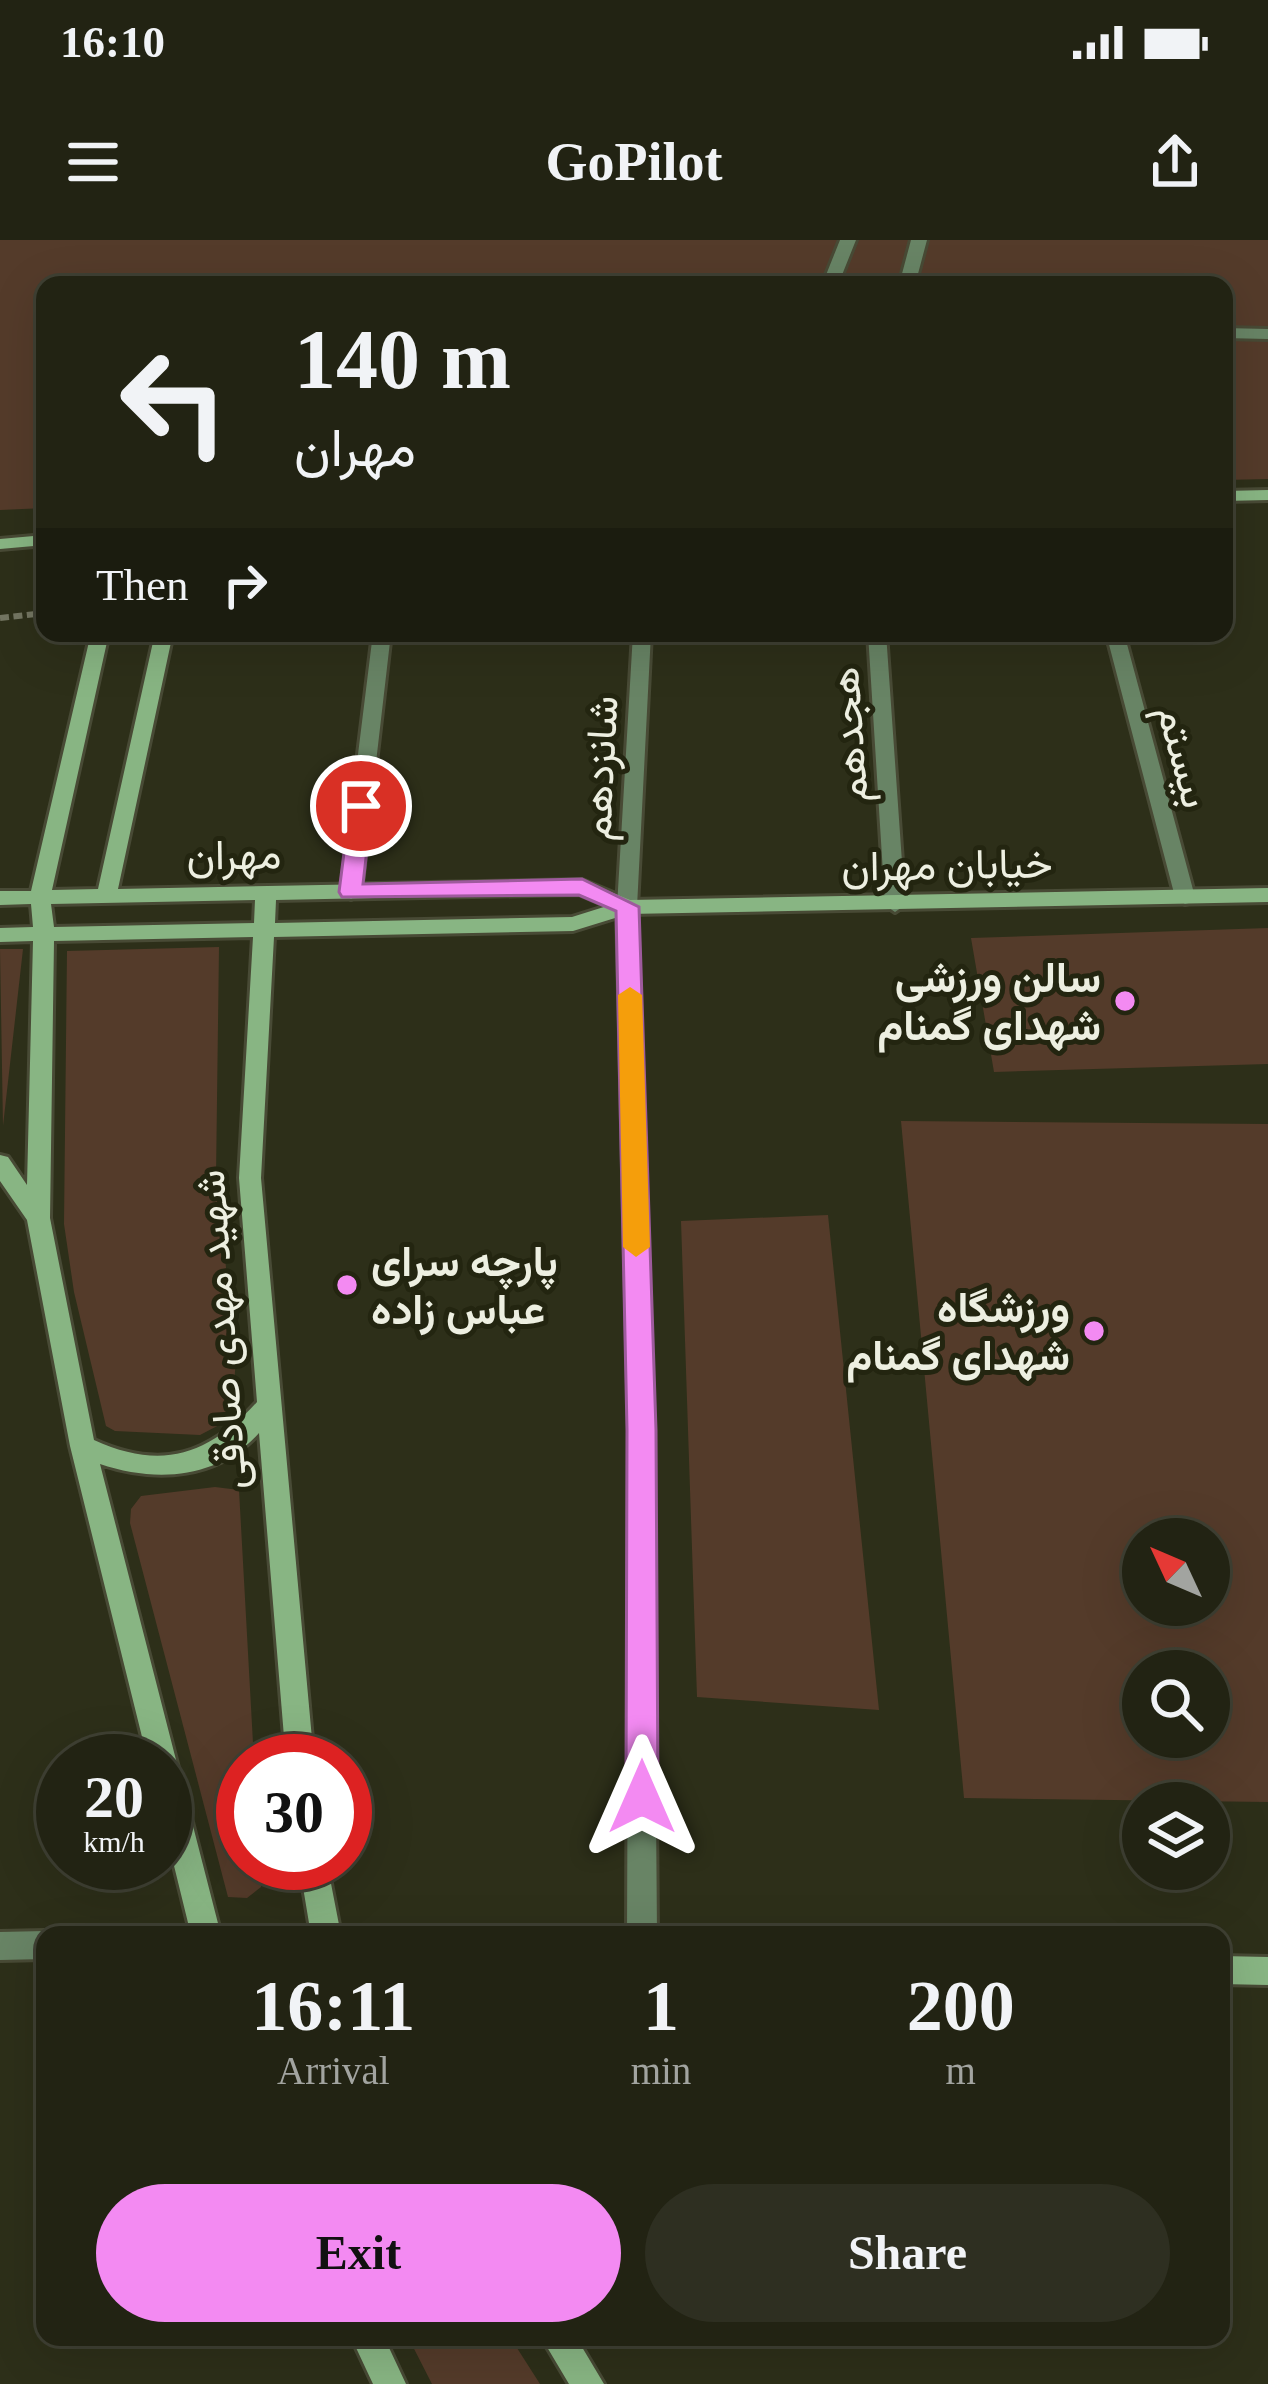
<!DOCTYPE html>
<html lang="en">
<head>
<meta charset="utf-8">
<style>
	:root { --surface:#222313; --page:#2e2f21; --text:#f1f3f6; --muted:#a2a4a0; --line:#3f4033; --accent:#f38af2 }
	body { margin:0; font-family:"Times New Roman",Vazirmatn,serif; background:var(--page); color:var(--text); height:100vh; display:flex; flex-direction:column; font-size:45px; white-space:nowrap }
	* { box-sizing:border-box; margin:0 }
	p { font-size:39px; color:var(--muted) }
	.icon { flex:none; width:66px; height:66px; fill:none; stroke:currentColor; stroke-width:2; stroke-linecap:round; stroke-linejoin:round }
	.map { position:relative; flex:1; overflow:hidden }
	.side { position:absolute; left:36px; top:1686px; width:1194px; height:420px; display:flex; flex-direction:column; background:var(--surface); border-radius:24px; box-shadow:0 12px 48px #0002,0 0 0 3px var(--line) }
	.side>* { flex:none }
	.top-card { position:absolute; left:36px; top:36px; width:1197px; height:366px; border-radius:24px; box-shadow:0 12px 48px #0002,0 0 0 3px var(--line); background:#222313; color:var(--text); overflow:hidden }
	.needle { width:78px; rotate:314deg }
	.tools { position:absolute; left:1122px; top:1278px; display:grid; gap:24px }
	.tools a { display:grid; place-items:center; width:108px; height:108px; border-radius:50%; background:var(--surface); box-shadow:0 12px 48px #0002,0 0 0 3px var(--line); font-size:60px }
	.speed { position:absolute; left:36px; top:1494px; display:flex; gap:24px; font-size:60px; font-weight:700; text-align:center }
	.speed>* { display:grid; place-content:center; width:156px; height:156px; border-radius:50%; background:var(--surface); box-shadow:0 12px 48px #0002,0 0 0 3px var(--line); line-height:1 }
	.speed small { font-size:30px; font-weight:400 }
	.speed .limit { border:18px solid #d22; background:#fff; color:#111 }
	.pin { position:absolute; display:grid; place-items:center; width:102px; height:102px; color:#fff; margin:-51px; border:6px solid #fff; border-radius:50%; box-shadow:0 3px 12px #0007 }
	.me { position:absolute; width:132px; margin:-66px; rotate:0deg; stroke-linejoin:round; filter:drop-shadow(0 0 9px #0008) }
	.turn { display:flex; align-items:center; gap:42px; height:252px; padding:0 60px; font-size:54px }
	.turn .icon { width:156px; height:156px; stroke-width:2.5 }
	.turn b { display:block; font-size:84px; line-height:102px }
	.then { display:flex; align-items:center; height:114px; padding:0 60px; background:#0003; gap:24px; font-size:45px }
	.eta { display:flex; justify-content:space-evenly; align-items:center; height:204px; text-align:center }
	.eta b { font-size:72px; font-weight:700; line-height:84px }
	.cta { display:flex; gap:24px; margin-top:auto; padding:24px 60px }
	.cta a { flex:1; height:138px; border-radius:72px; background:var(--accent); color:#111; font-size:48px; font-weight:700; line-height:138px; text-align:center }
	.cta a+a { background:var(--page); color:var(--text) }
	.status { display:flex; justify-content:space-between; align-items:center; height:84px; padding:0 60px; background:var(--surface); direction:ltr }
	.status svg { height:33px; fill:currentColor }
	header { display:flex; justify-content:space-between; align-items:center; height:156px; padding:0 60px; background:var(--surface); font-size:54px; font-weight:700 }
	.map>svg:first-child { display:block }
	.green { fill:#543b2a; fill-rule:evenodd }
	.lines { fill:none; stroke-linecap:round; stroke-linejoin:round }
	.lane-casing { stroke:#484a35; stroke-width:6 }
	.street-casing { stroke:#484a35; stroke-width:6 }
	.secondary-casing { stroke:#484a35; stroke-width:6 }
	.path { stroke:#737561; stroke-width:6; stroke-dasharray:9 4.5; stroke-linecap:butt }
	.lane { fill:#688465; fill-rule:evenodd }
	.street { fill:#688465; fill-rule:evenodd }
	.secondary { fill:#88b583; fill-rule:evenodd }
	.route { fill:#f38af2; stroke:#9e5a9d; stroke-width:3 }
	.slow { fill:#f59e0b }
	.poi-dot { fill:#f38af2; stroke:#232510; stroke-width:4.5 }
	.labels { text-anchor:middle; stroke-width:10; stroke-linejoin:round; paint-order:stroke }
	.street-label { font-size:42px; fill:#edefe1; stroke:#232510 }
	.poi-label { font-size:42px; font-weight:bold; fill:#edefe1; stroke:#232510; text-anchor:end }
</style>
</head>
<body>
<div class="status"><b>16:10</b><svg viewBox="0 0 49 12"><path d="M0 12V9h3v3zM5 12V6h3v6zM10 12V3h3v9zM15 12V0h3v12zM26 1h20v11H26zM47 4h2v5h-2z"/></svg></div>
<header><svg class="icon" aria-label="menu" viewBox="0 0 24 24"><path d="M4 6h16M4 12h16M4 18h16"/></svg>GoPilot<svg class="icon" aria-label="share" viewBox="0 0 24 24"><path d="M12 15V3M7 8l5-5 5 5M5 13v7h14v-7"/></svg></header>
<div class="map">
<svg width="1268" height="2144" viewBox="0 0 1268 2144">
	<rect width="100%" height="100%" fill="#2d2f19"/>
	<path class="green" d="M0 0H1268V239L1224 240V45H45V268L0 270Z
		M1268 688V824L994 832 971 698Z
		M219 707 216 936 236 1119 232 1169 221 1184 200 1195 115 1191 106 1186 74 1052 64 984 67 711Z
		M23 709 3 886 0 709Z
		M901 881 1268 884V1562L964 1558ZM1209 1299V1365H1143V1299ZM1209 1431V1497H1143V1431Z
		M828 975 879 1470 697 1457 681 981Z
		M215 1247 239 1250 254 1521H243V1623H260L261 1647 247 1658 228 1657 130 1283 131 1269 141 1256Z
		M408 2097H510L540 2144H432Z"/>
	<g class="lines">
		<defs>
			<path id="lane" d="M840 0H856L838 45H822Z
				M911 0H927L915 45H899Z
				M1224 88 1268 89V99L1224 98Z"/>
			<path id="street" d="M373 393H391L361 652 351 659 341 652Z
				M633 393H651L637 667 653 1190 657 1695H627L629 1190 617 667Z
				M868 393H886L905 665 895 672 885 665Z
				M1106 393H1124L1195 657 1192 662 1185 664 1175 657Z
				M45 1691 55 1695H45V1719L0 1720V1692Z"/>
			<path id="secondary" d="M1268 250V260L1224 261V251Z
				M45 295V305L0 309V299Z
				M91 393H109L52 650 98 649 155 393H173L118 649 582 640 630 660 1268 648V662L628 674 573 691 274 697 261 938 314 1521H286L259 1193C217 1239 157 1243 100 1224L221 1695H191L165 1589V1521H148L70 1206 27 980 0 941V915L8 917 27 945 33 701 0 702V688L33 687 31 664 0 665V651H31ZM579 654 607 666 572 677 275 683 276 660ZM255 660 254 683 54 687 51 664ZM253 697 239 938 257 1162C209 1215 162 1231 94 1200L50 978 54 701Z
				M299 1623H327L341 1695H311Z
				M1221 1716 1268 1717V1745L1221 1744Z
				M351 2097H384L406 2144H373Z
				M541 2097H576L604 2144H569Z"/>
		</defs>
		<use href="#lane" class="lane-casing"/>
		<use href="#street" class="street-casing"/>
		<use href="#secondary" class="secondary-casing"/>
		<path class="path" d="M0 378 45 373"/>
		<use href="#lane" class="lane"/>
		<use href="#street" class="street"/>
		<use href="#secondary" class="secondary"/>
	</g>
	<path class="route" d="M361 558 372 566 363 644 582 639 639 667 656 1190 658 1557 653 1568 642 1572 630 1568 626 1557 627 1190 616 671 579 655 342 657 339 652 350 566Z"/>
	<path class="slow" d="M630 747 642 755 650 1007 636 1017 623 1007 618 755Z"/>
	<g class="poi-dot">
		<circle cx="1125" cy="761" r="12"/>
		<circle cx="347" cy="1045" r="12"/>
		<circle cx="1094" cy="1091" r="12"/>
	</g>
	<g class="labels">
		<g class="street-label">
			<text transform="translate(848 495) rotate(-94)" y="15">هجدهم</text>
			<text transform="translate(1185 516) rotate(75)" y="15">بیستم</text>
			<text transform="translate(599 528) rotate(-87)" y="15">شانزدهم</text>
			<text transform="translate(234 614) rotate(-1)" y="15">مهران</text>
			<text transform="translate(947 624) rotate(-1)" y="15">خیابان مهران</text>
			<text transform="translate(220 1090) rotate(-94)" y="15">شهید مهدی صادقی</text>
		</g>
		<g class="poi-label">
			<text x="1101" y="752">سالن ورزشی<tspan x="1101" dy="48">شهدای گمنام</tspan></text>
			<text x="371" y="1036" text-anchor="start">پارچه سرای<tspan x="371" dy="48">عباس زاده</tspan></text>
			<text x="1070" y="1082">ورزشگاه<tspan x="1070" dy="48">شهدای گمنام</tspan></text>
		</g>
	</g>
</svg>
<div class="tools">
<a><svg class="needle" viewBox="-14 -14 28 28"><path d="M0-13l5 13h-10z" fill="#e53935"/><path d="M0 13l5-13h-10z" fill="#a2a4a0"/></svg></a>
<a><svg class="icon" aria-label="search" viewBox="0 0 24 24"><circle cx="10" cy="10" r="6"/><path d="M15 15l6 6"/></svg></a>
<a><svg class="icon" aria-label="layers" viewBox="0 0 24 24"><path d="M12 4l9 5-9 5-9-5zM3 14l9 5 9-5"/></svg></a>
</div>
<div class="speed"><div>20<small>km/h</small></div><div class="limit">30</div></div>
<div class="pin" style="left:361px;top:566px;background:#d93025"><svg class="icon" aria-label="arrive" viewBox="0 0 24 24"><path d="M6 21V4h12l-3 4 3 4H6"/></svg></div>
<svg class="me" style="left:642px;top:1557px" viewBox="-20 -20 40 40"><path d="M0-17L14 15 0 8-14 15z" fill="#f38af2" stroke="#fff" stroke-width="4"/></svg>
<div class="top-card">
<div class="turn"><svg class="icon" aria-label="left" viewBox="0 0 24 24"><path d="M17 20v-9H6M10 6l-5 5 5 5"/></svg><div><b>140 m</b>مهران</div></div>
<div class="then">Then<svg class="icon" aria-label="right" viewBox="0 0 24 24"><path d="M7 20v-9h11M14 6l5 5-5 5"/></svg></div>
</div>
<section class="side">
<div class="eta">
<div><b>16:11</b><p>Arrival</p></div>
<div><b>1</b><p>min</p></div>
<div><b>200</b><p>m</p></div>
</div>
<div class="cta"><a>Exit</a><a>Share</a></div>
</section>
</div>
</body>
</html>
